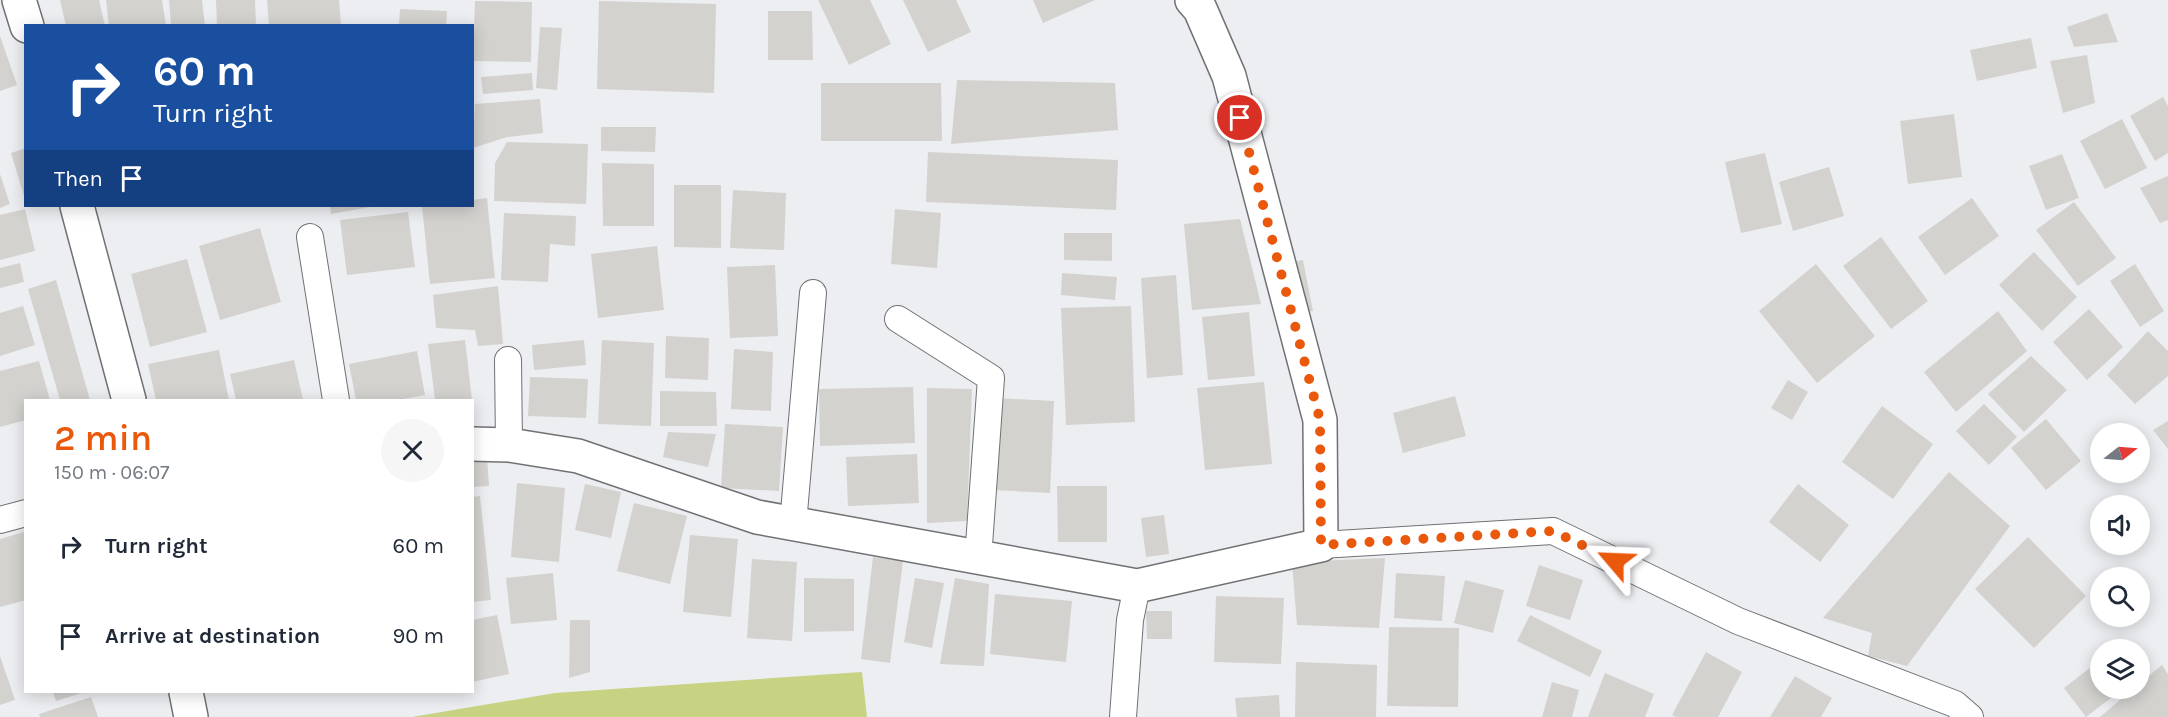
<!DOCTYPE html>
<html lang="en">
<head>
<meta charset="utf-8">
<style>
	:root { --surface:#fff; --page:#f6f6f7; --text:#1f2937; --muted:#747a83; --accent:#ea580c }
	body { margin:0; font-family:Karla,sans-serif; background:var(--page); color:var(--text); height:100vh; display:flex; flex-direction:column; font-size:22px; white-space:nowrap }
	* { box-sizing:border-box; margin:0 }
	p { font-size:20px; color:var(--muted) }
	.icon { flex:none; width:33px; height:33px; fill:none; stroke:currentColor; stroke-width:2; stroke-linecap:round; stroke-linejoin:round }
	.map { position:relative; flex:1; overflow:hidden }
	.panel { position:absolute; left:24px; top:399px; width:450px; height:294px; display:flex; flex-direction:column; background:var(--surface); border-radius:0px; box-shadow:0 3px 15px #0003 }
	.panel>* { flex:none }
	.top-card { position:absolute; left:24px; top:24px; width:450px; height:183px; border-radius:0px; box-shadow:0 3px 15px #0003; background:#1a4fa0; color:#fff; overflow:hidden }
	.needle { width:39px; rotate:73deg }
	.buttons { position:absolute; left:2090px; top:423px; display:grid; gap:12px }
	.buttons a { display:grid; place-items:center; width:60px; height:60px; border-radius:50%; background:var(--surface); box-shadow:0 3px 15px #0003; font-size:30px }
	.pin { position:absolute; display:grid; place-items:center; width:51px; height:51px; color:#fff; margin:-26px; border:3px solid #fff; border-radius:50%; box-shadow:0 2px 6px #0007 }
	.me { position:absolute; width:66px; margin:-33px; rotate:296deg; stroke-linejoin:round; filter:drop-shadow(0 0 4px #0008) }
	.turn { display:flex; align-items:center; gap:21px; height:126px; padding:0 30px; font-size:27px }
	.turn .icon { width:78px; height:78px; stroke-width:2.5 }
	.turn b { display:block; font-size:42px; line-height:51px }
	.then { display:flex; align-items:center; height:57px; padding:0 30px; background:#0003; gap:12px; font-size:22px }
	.round { display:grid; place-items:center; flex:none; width:63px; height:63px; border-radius:32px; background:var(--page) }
	.overview { display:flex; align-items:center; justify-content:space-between; height:102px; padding:0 30px }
	h1 { font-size:36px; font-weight:600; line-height:45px; color:var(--accent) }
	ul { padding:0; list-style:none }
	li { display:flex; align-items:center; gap:18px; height:90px; padding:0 30px }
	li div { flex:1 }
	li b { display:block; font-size:22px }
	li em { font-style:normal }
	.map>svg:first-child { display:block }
	.green { fill:#c7d282 }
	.building { fill:#d4d2cf }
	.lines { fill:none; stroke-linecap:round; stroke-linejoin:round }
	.minor-casing { stroke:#6f7173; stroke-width:28 }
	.tertiary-casing { stroke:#6f7173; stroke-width:36 }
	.minor { stroke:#fff; stroke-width:26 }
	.tertiary { stroke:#fff; stroke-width:33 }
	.route { stroke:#ea580c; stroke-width:10; stroke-dasharray:0 18 }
</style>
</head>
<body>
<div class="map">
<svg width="2168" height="717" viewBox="0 0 2168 717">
	<rect width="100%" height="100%" fill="#eceef1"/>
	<path class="green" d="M862 672 867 717H412L555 693Z"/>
	<path class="building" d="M60 0H99L105 26H66Z
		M106 0H162L166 26H109Z
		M169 0H202L205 26H171Z
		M216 0H255L256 26H217Z
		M267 0H339L341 26H269Z
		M818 0H870L891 44 849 65Z
		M903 0H956L971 32 928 52Z
		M1033 0H1095L1043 23Z
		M475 1 532 2 531 62 473 61Z
		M599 1 716 4 714 93 597 89Z
		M400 9 447 11 446 26 399 24Z
		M768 11H812L813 60H768Z
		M2107 13 2118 42 2074 47 2067 27Z
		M540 27 562 28 557 90 536 88Z
		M0 36 17 85 0 91Z
		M2031 38 2037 68 1977 81 1970 50Z
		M2087 55 2095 103 2063 113 2050 61Z
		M532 73 533 90 483 94 481 77Z
		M957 80 1115 83 1118 130 951 144Z
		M821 83H941L942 141H821Z
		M2163 97 2168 106V153L2155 161 2130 116Z
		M540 99 543 133 507 137 473 148 475 104Z
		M1954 114 1962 177 1908 184 1900 121Z
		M2122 119 2147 168 2105 189 2080 141Z
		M601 127H656L655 152 601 151Z
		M507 142 588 144 586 204 494 201 495 163Z
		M26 148V199H25L11 153Z
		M928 152 1118 160 1116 210 926 202Z
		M1765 153 1782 224 1741 233 1725 162Z
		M2062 154 2079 198 2046 210 2029 166Z
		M602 163 654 164V226H603Z
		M1829 167 1844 216 1793 231 1779 182Z
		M0 174 10 204 0 208Z
		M2168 176V220L2160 223 2140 188Z
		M674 185H721V248L674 247Z
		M733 190 786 193 784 250 730 248Z
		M487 198 495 278 430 284 422 206H472V200Z
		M1972 198 1999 236 1945 275 1918 237Z
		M2074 202 2116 258 2078 286 2036 230Z
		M330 206H369L370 207 331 214Z
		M25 209 35 251 0 260V215Z
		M895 209 941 213 937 268 891 264Z
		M408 212 415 267 347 275 340 220Z
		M504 213 576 216 575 246 550 244 548 282 501 280Z
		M1240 219 1261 304 1192 310 1184 224Z
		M260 228 281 302 220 320 199 246Z
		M1064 233H1112V261L1064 260Z
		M1881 237 1928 301 1891 329 1843 266Z
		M657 246 664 310 598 318 591 254Z
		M2034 252 2077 297 2042 331 1999 285Z
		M187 259 207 332 150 347 131 274Z
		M1303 260 1313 311 1296 314 1285 263Z
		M20 263 24 282 0 288V268Z
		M1816 264 1875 336 1817 383 1759 311Z
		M2135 264 2164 311 2140 327 2110 281Z
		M775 265 778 336 730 338 727 267Z
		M1062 273 1117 277 1115 300 1061 295Z
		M1176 275 1183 375 1147 378 1141 278Z
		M56 280 90 400H60L28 289Z
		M498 286 503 344 478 346 475 330 436 328 433 295Z
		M23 306 35 345 0 356V313Z
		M1131 306 1135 422 1066 425 1061 308Z
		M2089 309 2123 347 2087 380 2053 342Z
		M1998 311 2027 351 1956 412 1924 372Z
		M1249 312 1255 376 1208 380 1202 317Z
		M2148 331 2168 351V376L2135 404 2107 375Z
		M666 336 709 338 708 380 665 378Z
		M465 340 472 400H435L428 344Z
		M584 340 586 365 534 370 532 345Z
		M602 340 654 343 651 426 598 424Z
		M734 349 773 352 771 411 731 409Z
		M219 350 229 400H156L148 364Z
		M417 351 425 395 397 400H356L349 364Z
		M2031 356 2067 390 2024 432 1988 394Z
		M294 360 303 400H236L230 374Z
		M39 361 50 400H26V420L0 427V371Z
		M530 377 588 379 586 418 528 416Z
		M1788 380 1808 392 1792 420 1771 408Z
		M1264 382 1272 464 1205 470 1197 388Z
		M913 387 915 443 820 446 819 389Z
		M927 388 972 389 967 521 927 523Z
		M660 391 716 392 717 426H660Z
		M1455 396 1466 436 1403 453 1393 413Z
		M996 398 1054 401 1050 493 992 490Z
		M1984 404 2017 437 1989 465 1956 431Z
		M1882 406 1933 444 1893 499 1842 462Z
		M2046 419 2081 461 2046 490 2011 448Z
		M2168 421V449L2153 430Z
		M725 424 783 427 779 491 721 488Z
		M668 432 716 434 708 467 663 457Z
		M917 454 919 503 848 506 846 457Z
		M487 458 489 486 472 487V460Z
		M1949 472 2010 526 1907 666 1868 656 1872 633 1823 618Z
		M517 483 565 488 559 562 511 557Z
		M585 484 621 492 611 538 575 530Z
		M1798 484 1849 525 1820 562 1769 522Z
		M1057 486H1107V542H1058Z
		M480 496 491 600 472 602V497Z
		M634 503 687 516 670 584 617 571Z
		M1164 515 1169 554 1146 557 1141 518Z
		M24 532 26 600 0 607V539Z
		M690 535 738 539 731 617 683 612Z
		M2028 537 2086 596 2034 648 1975 589Z
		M873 557 903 561 890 663 861 659Z
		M1385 558 1379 628 1297 625 1292 562Z
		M752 559 797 562 792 641 747 638Z
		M1539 565 1583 580 1570 620 1526 606Z
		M553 573 557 620 511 624 506 578Z
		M1396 573 1445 576 1442 621 1394 618Z
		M804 578 854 579V631L804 632Z
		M915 578 944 583 932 648 904 642Z
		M955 578 989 584 984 666 940 664Z
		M1465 580 1504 590 1493 633 1454 623Z
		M995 594 1072 601 1066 662 990 654Z
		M1216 596 1284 598 1281 664 1214 662Z
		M1146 611H1172V639H1147Z
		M497 615 509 674 472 682V620Z
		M1530 615 1602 651 1590 677 1517 641Z
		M570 620H590V672L569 678Z
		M1389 627 1459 628 1458 707 1387 706Z
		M1706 652 1742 672 1718 717H1676L1672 715Z
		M0 656 15 700 0 705Z
		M2139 657 2149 669 2139 677Z
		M2100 660V688H2124L2086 717 2064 688Z
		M1296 662 1377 665 1376 717H1295Z
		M2162 665 2168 674V717H2100L2134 688H2139V684Z
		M1605 673 1654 694 1645 717H1588Z
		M1795 676 1832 698 1821 717H1770Z
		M1552 682 1579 690 1572 717H1542Z
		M53 692H85L56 701Z
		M1279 695 1280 717H1237L1235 698Z
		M91 697 98 717H40L39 714Z"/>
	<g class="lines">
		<defs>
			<path id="minor" d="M310 237 336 400
				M898 319 991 378 978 559
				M508 360 509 445
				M0 520 26 513
				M793 524 813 293
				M1321 545 1553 531 1738 621 1955 704 1970 717
				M1123 717 1130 620 1137 586"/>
			<path id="tertiary" d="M19 0 27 26
				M77 206 129 400
				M472 444 509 445 578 456 757 517 1137 586 1321 545 1320 420 1229 76 1200 9 1192 0
				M186 692 191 717"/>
		</defs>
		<use href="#minor" class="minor-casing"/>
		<use href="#tertiary" class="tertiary-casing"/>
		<use href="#minor" class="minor"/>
		<use href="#tertiary" class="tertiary"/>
	</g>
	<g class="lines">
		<path class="route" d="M1240 118 1320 420 1321 545 1553 531 1615 561"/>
	</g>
</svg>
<div class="buttons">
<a><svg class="needle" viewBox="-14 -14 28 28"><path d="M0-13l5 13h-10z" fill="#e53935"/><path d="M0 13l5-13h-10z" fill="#747a83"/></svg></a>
<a><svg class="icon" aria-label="sound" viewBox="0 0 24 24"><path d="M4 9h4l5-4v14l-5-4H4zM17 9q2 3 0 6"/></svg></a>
<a><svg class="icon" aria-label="search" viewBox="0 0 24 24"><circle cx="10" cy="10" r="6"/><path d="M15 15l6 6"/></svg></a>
<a><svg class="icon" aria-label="layers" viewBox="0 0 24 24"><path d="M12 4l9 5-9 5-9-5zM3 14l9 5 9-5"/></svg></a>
</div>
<div class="pin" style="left:1240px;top:118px;background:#d93025"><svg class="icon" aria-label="arrive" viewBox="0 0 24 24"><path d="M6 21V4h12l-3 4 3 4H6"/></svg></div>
<svg class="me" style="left:1615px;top:561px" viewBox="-20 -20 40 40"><path d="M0-17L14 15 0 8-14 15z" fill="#ea580c" stroke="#fff" stroke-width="4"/></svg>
<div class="top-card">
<div class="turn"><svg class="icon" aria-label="right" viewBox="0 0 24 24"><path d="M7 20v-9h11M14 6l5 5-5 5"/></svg><div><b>60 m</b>Turn right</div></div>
<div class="then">Then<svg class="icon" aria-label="arrive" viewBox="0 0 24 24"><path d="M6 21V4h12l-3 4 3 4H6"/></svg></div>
</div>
<section class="panel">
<div class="overview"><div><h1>2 min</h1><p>150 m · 06:07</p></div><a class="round"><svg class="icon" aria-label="close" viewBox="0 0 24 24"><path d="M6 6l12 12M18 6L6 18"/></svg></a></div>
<ul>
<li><svg class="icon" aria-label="right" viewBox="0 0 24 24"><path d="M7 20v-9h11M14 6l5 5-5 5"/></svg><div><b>Turn right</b></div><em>60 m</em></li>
<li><svg class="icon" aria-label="arrive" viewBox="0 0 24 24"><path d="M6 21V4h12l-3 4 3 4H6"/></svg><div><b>Arrive at destination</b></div><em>90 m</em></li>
</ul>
</section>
</div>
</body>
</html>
